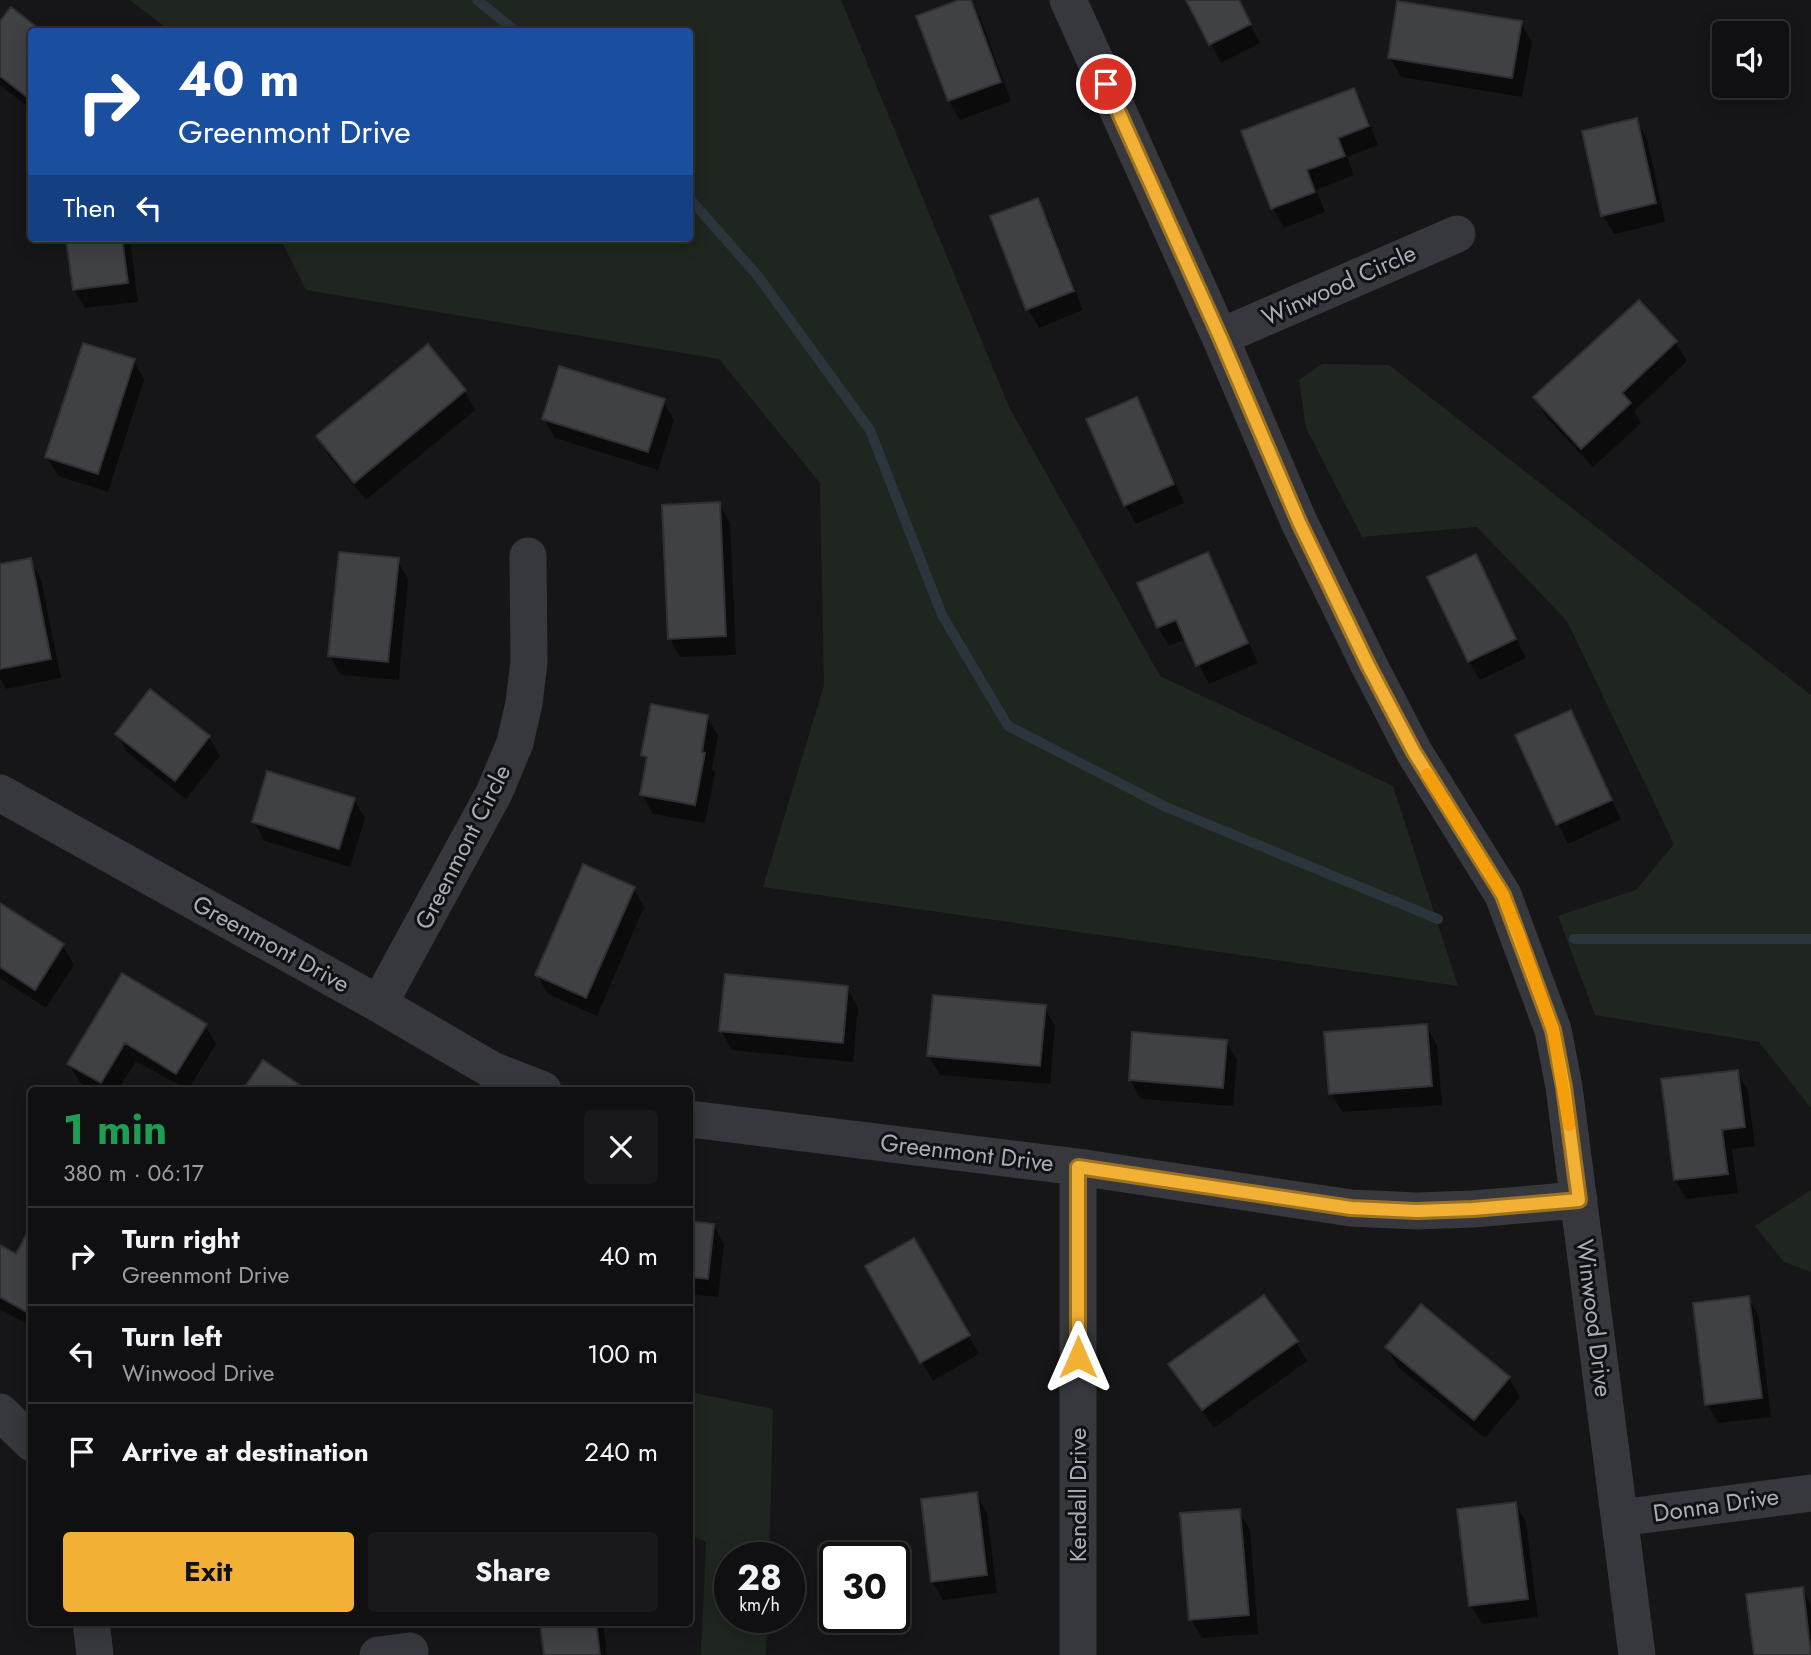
<!DOCTYPE html>
<html lang="en">
<head>
<meta charset="utf-8">
<style>
	:root { --surface:#101012; --page:#19191b; --text:#f1f3f6; --muted:#9c9d9f; --line:#303032; --accent:#f2b134 }
	body { margin:0; font-family:Jost,sans-serif; background:var(--page); color:var(--text); height:100vh; display:flex; flex-direction:column; font-size:26px; white-space:nowrap }
	* { box-sizing:border-box; margin:0 }
	p { font-size:23px; color:var(--muted) }
	.icon { flex:none; width:38px; height:38px; fill:none; stroke:currentColor; stroke-width:2; stroke-linecap:round; stroke-linejoin:round }
	.map { position:relative; flex:1; overflow:hidden }
	.sheet { position:absolute; left:28px; top:1087px; width:665px; height:539px; display:flex; flex-direction:column; background:var(--surface); border-radius:7px; box-shadow:0 4px 18px #0003,0 0 0 2px var(--line) }
	.sheet>* { flex:none }
	.guide { position:absolute; left:28px; top:28px; width:665px; height:214px; border-radius:7px; box-shadow:0 4px 18px #0003,0 0 0 2px var(--line); background:#1a4fa0; color:#fff; overflow:hidden }
	.buttons { position:absolute; left:1712px; top:21px; display:grid; gap:14px }
	.buttons a { display:grid; place-items:center; width:77px; height:77px; border-radius:7px; background:var(--surface); box-shadow:0 4px 18px #0003,0 0 0 2px var(--line); font-size:35px }
	.speed { position:absolute; left:714px; top:1542px; display:flex; gap:14px; font-size:35px; font-weight:700; text-align:center }
	.speed>* { display:grid; place-content:center; width:91px; height:91px; border-radius:50%; background:var(--surface); box-shadow:0 4px 18px #0003,0 0 0 2px var(--line); line-height:1 }
	.speed small { font-size:18px; font-weight:400 }
	.speed .limit { border:4px solid #111; border-radius:10px; background:#fff; color:#111 }
	.pin { position:absolute; display:grid; place-items:center; width:60px; height:60px; color:#fff; margin:-30px; border:4px solid #fff; border-radius:50%; box-shadow:0 2px 7px #0007 }
	.me { position:absolute; width:77px; margin:-38px; rotate:0deg; stroke-linejoin:round; filter:drop-shadow(0 0 5px #0008) }
	.turn { display:flex; align-items:center; gap:24px; height:147px; padding:0 35px; font-size:32px }
	.turn .icon { width:91px; height:91px; stroke-width:2.5 }
	.turn b { display:block; font-size:49px; line-height:60px }
	.then { display:flex; align-items:center; height:66px; padding:0 35px; background:#0003; gap:14px; font-size:26px }
	.round { display:grid; place-items:center; flex:none; width:74px; height:74px; border-radius:7px; background:var(--page) }
	.head { display:flex; align-items:center; justify-content:space-between; height:119px; padding:0 35px }
	h1 { font-size:42px; font-weight:700; line-height:52px; color:#1e9e55 }
	.button { display:flex; gap:14px; margin-top:auto; padding:14px 35px }
	.button a { flex:1; height:80px; border-radius:7px; background:var(--accent); color:#111; font-size:28px; font-weight:700; line-height:80px; text-align:center }
	.button a+a { background:var(--page); color:var(--text) }
	ul { padding:0; list-style:none }
	li { display:flex; align-items:center; gap:21px; height:98px; padding:0 35px; border-top:2px solid var(--line) }
	li div { flex:1 }
	li b { display:block; font-size:26px }
	li em { font-style:normal }
	.map>svg:first-child { display:block }
	.green { fill:#1e261f }
	.shadow { fill:#0007 }
	.lines { fill:none; stroke-linecap:round; stroke-linejoin:round }
	.stream { stroke:#2c353c; stroke-width:10 }
	.building { fill:#404145; stroke:#303034; stroke-width:2 }
	.street { stroke:#37383d; stroke-width:37 }
	.route-casing { stroke:#9d7322; stroke-width:18 }
	.route { stroke:#f2b134; stroke-width:12 }
	.slow { stroke:#f59e0b; stroke-width:12 }
	.labels { text-anchor:middle; stroke-width:6; stroke-linejoin:round; paint-order:stroke }
	.street-label { font-size:24px; fill:#a8adb8; stroke:#111113 }
</style>
</head>
<body>
<div class="map">
<svg width="1811" height="1655" viewBox="0 0 1811 1655">
	<rect width="100%" height="100%" fill="#161618"/>
	<path class="green" d="M130 0H841L1009 407 1160 676 1393 786 1458 986 763 887 824 685 820 483 719 359 306 290 280 238H690V32L170 31Z
		M1322 364 1389 365 1811 695V1108L1759 1042 1595 1015 1558 916 1636 890 1674 844 1567 621 1477 527 1362 537 1306 428 1299 380Z
		M1811 1190V1272L1784 1262 1755 1226Z
		M690 1392 773 1409 769 1557 730 1558V1617H767L766 1655H701L706 1542 690 1535Z"/>
	<path class="shadow" d="M964 0H970L980 17 1011 101 960 120 949 101 918 17Z
		M1188 0H1238L1260 43 1221 63Z
		M1521 23 1532 42 1522 97 1401 77 1390 58Z
		M0 24 32 32V110L0 85Z
		M1353 90 1364 109 1378 145 1347 157 1354 175 1316 190 1325 212 1284 228 1273 209 1244 132Z
		M1636 120 1647 139 1665 222 1614 234 1603 215Z
		M1037 200 1048 219 1083 310 1039 328 1028 309Z
		M68 238H130L138 302 85 308 74 289Z
		M1638 303 1676 343 1687 361 1634 411 1641 423 1593 467 1546 417 1536 398Z
		M134 361 144 380 108 492 58 476 47 457Z
		M464 391 475 410 366 500 329 456 318 437Z
		M1136 399 1147 418 1184 503 1136 524 1125 505Z
		M663 401 674 420 658 470 555 438 544 419Z
		M719 504 730 523 736 655 680 657 670 638Z
		M1207 554 1218 573 1258 663 1209 684 1186 639 1169 646 1158 627Z
		M1475 556 1526 658 1480 680 1469 661Z
		M30 560 41 579 61 678 6 689 0 678V566Z
		M397 560 408 579 399 680 341 675 330 656Z
		M1570 712 1621 819 1568 844 1517 736Z
		M707 717 718 736 712 769 715 773 705 823 653 814 642 795 648 763 643 755Z
		M117 734 209 737 220 756 186 799 128 753Z
		M354 799 365 818 350 867 265 841 254 822Z
		M633 888 644 907 597 1016 548 994 537 975Z
		M0 905 63 946 74 965 46 1008 0 978Z
		M122 976 205 1025 216 1044 188 1090 136 1061 118 1090H93L80 1083 69 1064Z
		M847 988 858 1007 853 1062 732 1050 721 1031Z
		M1044 1007 1055 1026 1050 1084 940 1075 929 1056Z
		M1426 1026 1437 1045 1442 1105 1342 1112 1331 1093Z
		M1226 1041 1237 1060 1233 1106 1141 1099 1130 1080Z
		M1737 1072 1748 1091 1755 1146 1732 1149 1738 1193 1686 1199 1675 1180 1663 1081Z
		M690 1223 713 1225 724 1244 718 1297 690 1294Z
		M32 1230V1327L0 1309V1247L16 1256Z
		M913 1241 979 1354 933 1381 867 1267Z
		M1748 1298 1759 1317 1771 1417 1718 1423 1707 1404Z
		M1421 1307 1509 1378 1520 1397 1485 1438 1398 1367 1387 1348Z
		M1296 1342 1307 1361 1214 1428 1171 1364Z
		M976 1494 987 1513 997 1593 943 1600 932 1581Z
		M1515 1503 1526 1522 1538 1617 1482 1624 1471 1605Z
		M1239 1511 1250 1530 1258 1634 1202 1638 1191 1619Z
		M1802 1589 1811 1605V1655H1756Z
		M542 1622H603L607 1655H546Z"/>
	<g class="lines">
		<path class="stream" d="M477 0 517 32
			M690 199 757 275 870 430 942 615 1008 726 1166 807 1438 919
			M1574 939H1811"/>
	</g>
	<path class="building" d="M959 0H971L1001 82 948 101 916 16Z
		M1186 0H1239L1251 24 1209 45Z
		M1397 1 1522 21 1512 78 1388 58Z
		M11 7 43 32H32V101L0 76V21Z
		M1354 88 1369 126 1338 138 1345 156 1307 170 1315 192 1271 209 1241 131Z
		M1637 118 1656 203 1601 216 1582 131Z
		M1038 198 1074 291 1026 310 990 216Z
		M66 238H122L128 283 73 290Z
		M1639 300 1677 341 1622 393 1631 403 1581 449 1533 397Z
		M83 343 135 359 98 474 45 457Z
		M428 344 466 390 354 483 316 436Z
		M559 366 665 399 648 452 542 419Z
		M1137 397 1174 484 1124 506 1086 419Z
		M720 502 726 636 668 639 662 505Z
		M339 552 399 558 388 662 328 656Z
		M1208 552 1248 643 1196 666 1176 620 1157 628 1137 583Z
		M1476 554 1516 639 1468 662 1427 577Z
		M31 558 51 659 0 669V564Z
		M150 689 210 736 175 781 115 734Z
		M651 704 708 715 702 752 705 753 695 805 640 795 647 757 641 755Z
		M1571 710 1612 800 1556 825 1515 735Z
		M267 771 355 798 339 849 252 822Z
		M583 864 635 887 586 998 535 975Z
		M0 903 64 944 35 990 0 967Z
		M122 973 207 1024 176 1074 125 1043 101 1083 67 1064Z
		M725 974 848 986 843 1043 719 1031Z
		M933 995 1046 1005 1040 1066 927 1056Z
		M1427 1024 1432 1086 1329 1094 1324 1032Z
		M1132 1032 1227 1040 1223 1088 1129 1080Z
		M263 1060 307 1090H243Z
		M1738 1070 1745 1127 1722 1130 1728 1174 1674 1180 1661 1079Z
		M690 1221 714 1224 708 1279 690 1277Z
		M31 1226H32V1315L0 1297V1245L16 1254Z
		M914 1238 970 1335 920 1363 865 1266Z
		M1264 1295 1298 1341 1202 1410 1168 1364Z
		M1749 1296 1762 1398 1705 1405 1693 1303Z
		M1421 1304 1510 1377 1474 1420 1385 1347Z
		M977 1492 987 1575 931 1582 921 1499Z
		M1516 1502 1528 1599 1469 1606 1457 1509Z
		M1240 1509 1249 1615 1189 1620 1180 1513Z
		M1803 1587 1811 1655H1754L1746 1594Z
		M540 1622H596L600 1655H544Z"/>
	<g class="lines">
		<path class="street" d="M1068 0 1220 337 1299 522 1369 665 1414 752 1503 895 1553 1030 1564 1087 1637 1655
			M1220 337 1457 234
			M0 793 379 1004 492 1070 543 1090
			M379 1004 494 793 515 743 524 703 529 662 528 556
			M690 1119 1078 1167 1351 1208 1417 1211 1473 1209 1579 1200
			M0 1412 32 1443
			M1620 1518 1811 1493
			M91 1622 95 1655
			M378 1655 410 1651
			M1078 1655V1167"/>
	</g>
	<g class="lines">
		<defs>
			<path id="route" d="M1078 1357V1167L1351 1208 1417 1211 1473 1209 1579 1200 1564 1087 1553 1030 1503 895 1414 752 1368 665 1299 522 1220 337 1106 84"/>
		</defs>
		<use href="#route" class="route-casing"/>
		<use href="#route" class="route"/>
		<path class="slow" d="M1427 774 1503 895 1519 935 1553 1030 1569 1125"/>
	</g>
	<g class="labels">
		<g class="street-label">
			<text transform="translate(1339 285) rotate(-24)" y="8">Winwood Circle</text>
			<text transform="translate(463 847) rotate(-63)" y="8">Greenmont Circle</text>
			<text transform="translate(271 944) rotate(29)" y="8">Greenmont Drive</text>
			<text transform="translate(967 1153) rotate(7)" y="8">Greenmont Drive</text>
			<text transform="translate(1594 1318) rotate(83)" y="8">Winwood Drive</text>
			<text transform="translate(1078 1495) rotate(-90)" y="8">Kendall Drive</text>
			<text transform="translate(1716 1505) rotate(-8)" y="8">Donna Drive</text>
		</g>
	</g>
</svg>
<div class="buttons">
<a><svg class="icon" aria-label="sound" viewBox="0 0 24 24"><path d="M4 9h4l5-4v14l-5-4H4zM17 9q2 3 0 6"/></svg></a>
</div>
<div class="speed"><div>28<small>km/h</small></div><div class="limit">30</div></div>
<div class="pin" style="left:1106px;top:84px;background:#d93025"><svg class="icon" aria-label="arrive" viewBox="0 0 24 24"><path d="M6 21V4h12l-3 4 3 4H6"/></svg></div>
<svg class="me" style="left:1078px;top:1357px" viewBox="-20 -20 40 40"><path d="M0-17L14 15 0 8-14 15z" fill="#f2b134" stroke="#fff" stroke-width="4"/></svg>
<div class="guide">
<div class="turn"><svg class="icon" aria-label="right" viewBox="0 0 24 24"><path d="M7 20v-9h11M14 6l5 5-5 5"/></svg><div><b>40 m</b>Greenmont Drive</div></div>
<div class="then">Then<svg class="icon" aria-label="left" viewBox="0 0 24 24"><path d="M17 20v-9H6M10 6l-5 5 5 5"/></svg></div>
</div>
<section class="sheet">
<div class="head"><div><h1>1 min</h1><p>380 m · 06:17</p></div><a class="round"><svg class="icon" aria-label="close" viewBox="0 0 24 24"><path d="M6 6l12 12M18 6L6 18"/></svg></a></div>
<ul>
<li><svg class="icon" aria-label="right" viewBox="0 0 24 24"><path d="M7 20v-9h11M14 6l5 5-5 5"/></svg><div><b>Turn right</b><p>Greenmont Drive</p></div><em>40 m</em></li>
<li><svg class="icon" aria-label="left" viewBox="0 0 24 24"><path d="M17 20v-9H6M10 6l-5 5 5 5"/></svg><div><b>Turn left</b><p>Winwood Drive</p></div><em>100 m</em></li>
<li><svg class="icon" aria-label="arrive" viewBox="0 0 24 24"><path d="M6 21V4h12l-3 4 3 4H6"/></svg><div><b>Arrive at destination</b></div><em>240 m</em></li>
</ul>
<div class="button"><a>Exit</a><a>Share</a></div>
</section>
</div>
</body>
</html>
